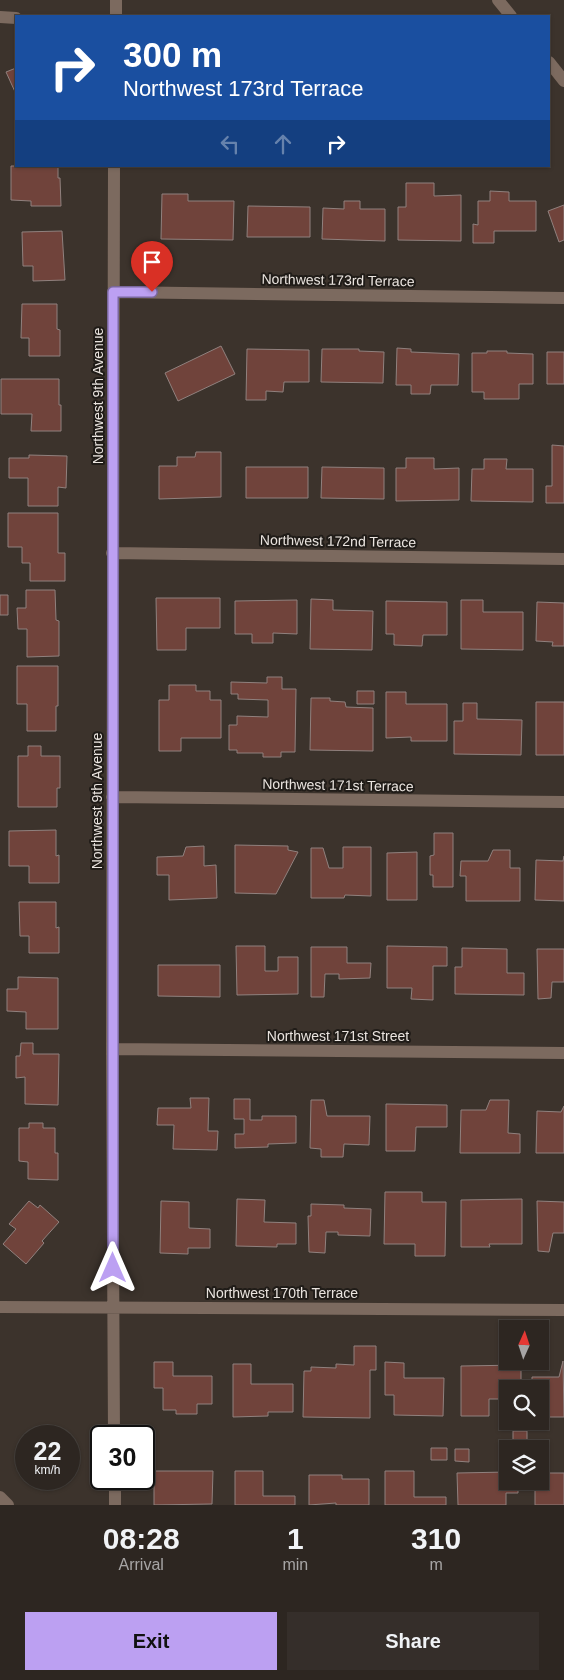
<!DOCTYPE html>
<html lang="en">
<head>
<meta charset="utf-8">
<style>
	:root { --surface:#2d2621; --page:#352e2a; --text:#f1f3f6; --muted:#a7a5a5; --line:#48433f; --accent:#bca0f2 }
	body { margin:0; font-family:Arial,sans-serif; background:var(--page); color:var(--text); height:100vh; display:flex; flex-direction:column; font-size:19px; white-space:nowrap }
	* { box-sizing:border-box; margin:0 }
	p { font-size:16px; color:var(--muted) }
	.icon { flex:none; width:28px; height:28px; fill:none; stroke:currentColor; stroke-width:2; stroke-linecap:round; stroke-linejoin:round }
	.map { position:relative; height:1505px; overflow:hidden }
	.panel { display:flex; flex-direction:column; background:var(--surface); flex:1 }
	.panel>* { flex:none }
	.banner { position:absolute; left:15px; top:15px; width:535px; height:152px; border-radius:0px; box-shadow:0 1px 4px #0004,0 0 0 1px var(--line); background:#1a4fa0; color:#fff; overflow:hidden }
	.needle { width:32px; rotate:3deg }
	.buttons { position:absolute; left:499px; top:1320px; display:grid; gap:10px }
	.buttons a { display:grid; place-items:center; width:50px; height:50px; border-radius:0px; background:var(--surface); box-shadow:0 1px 4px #0004,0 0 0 1px var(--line); font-size:25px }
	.speed { position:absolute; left:15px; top:1425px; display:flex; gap:10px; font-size:25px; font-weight:700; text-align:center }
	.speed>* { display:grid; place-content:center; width:65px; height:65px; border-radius:50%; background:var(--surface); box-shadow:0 1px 4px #0004,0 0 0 1px var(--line); line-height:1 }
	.speed small { font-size:12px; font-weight:400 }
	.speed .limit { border:2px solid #111; border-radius:8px; background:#fff; color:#111 }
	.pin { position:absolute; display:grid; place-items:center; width:42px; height:42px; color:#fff; margin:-51px -21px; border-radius:50% 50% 50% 0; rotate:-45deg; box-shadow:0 0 5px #0007 }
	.pin .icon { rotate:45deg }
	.me { position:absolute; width:55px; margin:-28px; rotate:0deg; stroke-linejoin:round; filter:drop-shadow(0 0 4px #0008) }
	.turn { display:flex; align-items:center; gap:18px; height:105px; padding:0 25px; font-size:22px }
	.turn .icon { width:65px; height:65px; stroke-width:2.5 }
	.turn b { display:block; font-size:35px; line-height:42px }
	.lanes { display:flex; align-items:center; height:48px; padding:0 25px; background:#0003; justify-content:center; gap:25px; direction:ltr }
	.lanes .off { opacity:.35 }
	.eta { display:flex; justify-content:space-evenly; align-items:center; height:85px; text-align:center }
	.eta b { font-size:30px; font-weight:600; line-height:35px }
	.primary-button { display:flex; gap:10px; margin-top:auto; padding:10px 25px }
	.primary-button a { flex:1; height:58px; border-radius:0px; background:var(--accent); color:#111; font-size:20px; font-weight:600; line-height:58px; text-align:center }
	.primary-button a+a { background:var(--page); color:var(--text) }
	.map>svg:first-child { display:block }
	.building { fill:#70433b; stroke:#90817e }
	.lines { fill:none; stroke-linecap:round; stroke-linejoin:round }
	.service { stroke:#7c6a5f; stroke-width:12 }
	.minor { stroke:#7c6a5f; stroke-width:12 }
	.route-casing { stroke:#7a689d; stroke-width:12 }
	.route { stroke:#bca0f2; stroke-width:9 }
	.labels { text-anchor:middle; stroke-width:4; stroke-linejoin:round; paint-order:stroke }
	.street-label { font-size:14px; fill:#eae4df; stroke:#201c18 }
</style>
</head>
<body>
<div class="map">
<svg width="564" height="1505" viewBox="0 0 564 1505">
	<rect width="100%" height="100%" fill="#3c332c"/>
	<path class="building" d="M16 68V94L6 72Z
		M11 166H58V178H60L61 206H31V201L11 200Z
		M406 183H434V196L461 195V241L398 240V207H406Z
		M490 191 509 192V201H536V231H494V243H473V224L478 225V201H490Z
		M162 194H188V201H234L233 240 161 239Z
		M344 201H360V209H385V241L322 239 323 208 344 209Z
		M564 205V240L559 242 548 211Z
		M248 206 310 207V237H247Z
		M62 231 65 280 33 281V266H23L22 232Z
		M22 304H57V329L60 330V356H29V338H21Z
		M221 346 235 374 178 401 165 373Z
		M397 348 411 349V352L459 354 458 385H431L430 394H411V385H396Z
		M247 349 309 350V382H284L283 392 266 391V400H246Z
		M322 349H359V351L384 352 383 383 321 382Z
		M487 351H507V353L533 354V384H519V399H484V392H472V353H487Z
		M547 352H564V384H547Z
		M1 379H59V405H61V431H31L32 414H1Z
		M552 445 564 446V503H546V486H552Z
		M196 452H221V497L159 499V466H177V457H195Z
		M29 455 67 456 66 488 58 487V506H28V478H9V458H29Z
		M406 458H434V469L459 468V500L396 501V468H406Z
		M484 459H507L506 469H533V502L471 501 472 469H484Z
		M246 467H308V498H246Z
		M322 467 384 468V499L321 498Z
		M8 513H58V553H65V581H30V563H22V547H8Z
		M26 590H55L56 620 59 621V656L27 657V629H18L17 608H26Z
		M0 595H8V615H0Z
		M156 598H220V628H186V650H157Z
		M311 599 333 600V610L373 611 372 650 310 649Z
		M297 600V634L273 633V643H252V634H235V601Z
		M461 600H483V612H523V650L461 649Z
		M386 601 447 602V635H423L422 646 394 645V634H386Z
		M537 602 564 603V646H552L553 642 536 641Z
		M17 666H58V706H56V731H27V704H17Z
		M267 677H282V689H296L295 752H281V757H263V753H237V750H229V725H237V716L268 717V700L238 699V694H231V682L267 683Z
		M169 685H196V691H210V700H221V738H181V751H159V700H169Z
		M357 691H374V704H357Z
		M386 692H406V704H447V741H411V737L386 738Z
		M311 698H330V701L345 702 346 707 373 708V751L310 750Z
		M536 702H564V755H536Z
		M463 703H477V719L522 720 521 755 454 754V721H463Z
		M28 746H41V756H60V788H57V807H18V756H28Z
		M56 830V856L59 855V883H29V866H9V831Z
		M434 833H453V887H433V875H430V856L434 855Z
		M235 845 288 846V850L298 852 276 894 235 893Z
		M204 846V866L216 865 217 898 169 900V875H157V857L183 856 186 847Z
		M343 847H371V896L345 895 344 898H311V848H323L329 868H343Z
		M493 850H510V868H520V901H466V876H460L461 861H488Z
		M417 852V900H387V853Z
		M564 856V901L535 900 536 860 563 861Z
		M19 902H56V928L59 927V953H29V936H20Z
		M236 946H265V971H278V957H298V994L237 995Z
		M387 946 447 947V966H433V1000L411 999 412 988H387Z
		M311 947H347V963H371L370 978 339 979V974H325L324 997H311Z
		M462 948 507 949V973H524V995L455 994V967H462Z
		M537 949H564V982H552L551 998 538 999Z
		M158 965H220V997L158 996Z
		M18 977 58 978V1029H26V1012L7 1011V989H18Z
		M21 1043H33V1054H59L58 1105 25 1104V1077L16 1078V1056H20Z
		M190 1098H209L208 1131H218L217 1150 173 1149 174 1125H157L158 1108H191Z
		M234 1099H250V1120H262V1116H296V1143L268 1144V1147L235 1148V1134H244V1119H234Z
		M311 1100H324L327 1116H370L369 1145 344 1144 343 1157H321V1149L310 1148Z
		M490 1100H509L508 1133 520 1134V1153H460L461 1110H486Z
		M386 1104 447 1105V1127H416L415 1151H386Z
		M564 1106V1153H536L537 1111 561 1112Z
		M29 1123H43V1128H55V1153H58V1180L28 1179V1162L19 1161V1128H29Z
		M385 1192H422V1202H446L445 1256H415V1244H384Z
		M237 1199 265 1200 264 1222 296 1223V1244H277V1247L236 1246Z
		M522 1199V1244H489L490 1247H461V1200Z
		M29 1201 38 1208 40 1205 59 1222 42 1241 44 1243 26 1264 3 1244 16 1229 9 1224Z
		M161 1201 189 1202V1228L210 1229V1248H188V1254L160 1253Z
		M537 1201 564 1202V1233H553L549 1252 538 1251Z
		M311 1204 344 1205V1208L371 1209 370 1236 338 1235V1232H326L325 1253 309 1252 308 1216H311Z
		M354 1346H376V1370H370V1418L303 1417 304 1371H311V1367L336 1368V1364L354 1365Z
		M563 1361 564 1417H540V1389H532V1377H559Z
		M154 1362H173V1376H212V1404H197V1414H176V1410H163V1388H154Z
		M385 1362 404 1363V1378H444L443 1416 394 1415V1395H385Z
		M233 1364H251V1384H293V1412H268V1416L233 1417Z
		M521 1365V1388H505V1399H489V1416H461V1366Z
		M513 1431H527V1444H513Z
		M431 1448H447V1460H431Z
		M455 1449H469V1462L455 1461Z
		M154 1471H213L212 1504 154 1505Z
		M235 1471H263V1496H295V1505H235Z
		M385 1471H414V1497H446V1505H385Z
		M508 1472V1481H518V1493H506V1505H458L457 1473Z
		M540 1473H564V1505H535V1481H540Z
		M309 1475H342V1479H369V1505H336V1503L309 1505Z"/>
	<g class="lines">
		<path class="service" d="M0 1497 8 1505"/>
		<path class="minor" d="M498 0 511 16
			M116 16V0
			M0 17 16 18
			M549 62 564 81
			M114 166 112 1049 114 1436
			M113 292 564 298
			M112 553 564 559
			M112 797 564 802
			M112 1049 564 1053
			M0 1307 564 1310
			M115 1479V1505"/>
	</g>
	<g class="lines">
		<defs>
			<path id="route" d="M113 1268V292H152"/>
		</defs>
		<use href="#route" class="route-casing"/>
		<use href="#route" class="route"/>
	</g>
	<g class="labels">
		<g class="street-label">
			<text transform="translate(338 280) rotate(1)" y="5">Northwest 173rd Terrace</text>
			<text transform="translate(98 396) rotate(-90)" y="5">Northwest 9th Avenue</text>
			<text transform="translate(338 541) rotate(1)" y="5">Northwest 172nd Terrace</text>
			<text transform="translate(338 785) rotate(1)" y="5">Northwest 171st Terrace</text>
			<text transform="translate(97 801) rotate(-90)" y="5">Northwest 9th Avenue</text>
			<text x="338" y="1041">Northwest 171st Street</text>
			<text x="282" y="1298">Northwest 170th Terrace</text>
		</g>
	</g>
</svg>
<div class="buttons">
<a><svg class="needle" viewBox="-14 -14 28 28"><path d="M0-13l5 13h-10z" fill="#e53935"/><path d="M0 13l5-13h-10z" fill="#a7a5a5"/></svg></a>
<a><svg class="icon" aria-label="search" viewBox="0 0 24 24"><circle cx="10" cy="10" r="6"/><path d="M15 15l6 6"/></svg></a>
<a><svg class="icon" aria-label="layers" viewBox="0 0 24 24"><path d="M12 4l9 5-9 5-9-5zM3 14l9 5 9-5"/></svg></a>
</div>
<div class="speed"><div>22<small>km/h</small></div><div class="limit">30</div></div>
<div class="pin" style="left:152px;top:292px;background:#d93025"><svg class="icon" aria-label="arrive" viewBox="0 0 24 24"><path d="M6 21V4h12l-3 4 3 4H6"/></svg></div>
<svg class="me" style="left:113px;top:1268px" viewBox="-20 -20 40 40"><path d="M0-17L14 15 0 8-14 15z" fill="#bca0f2" stroke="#fff" stroke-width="4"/></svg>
<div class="banner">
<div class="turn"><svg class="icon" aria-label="right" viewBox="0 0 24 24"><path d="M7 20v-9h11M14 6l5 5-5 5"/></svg><div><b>300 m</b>Northwest 173rd Terrace</div></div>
<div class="lanes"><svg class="icon off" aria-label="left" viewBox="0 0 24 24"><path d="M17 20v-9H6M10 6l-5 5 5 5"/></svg><svg class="icon off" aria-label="ahead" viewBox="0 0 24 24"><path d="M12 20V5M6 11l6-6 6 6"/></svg><svg class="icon" aria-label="right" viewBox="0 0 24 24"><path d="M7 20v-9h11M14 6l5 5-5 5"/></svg></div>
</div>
</div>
<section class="panel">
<div class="eta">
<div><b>08:28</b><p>Arrival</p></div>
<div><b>1</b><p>min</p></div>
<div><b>310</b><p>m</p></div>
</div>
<div class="primary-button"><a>Exit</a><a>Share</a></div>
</section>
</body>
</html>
